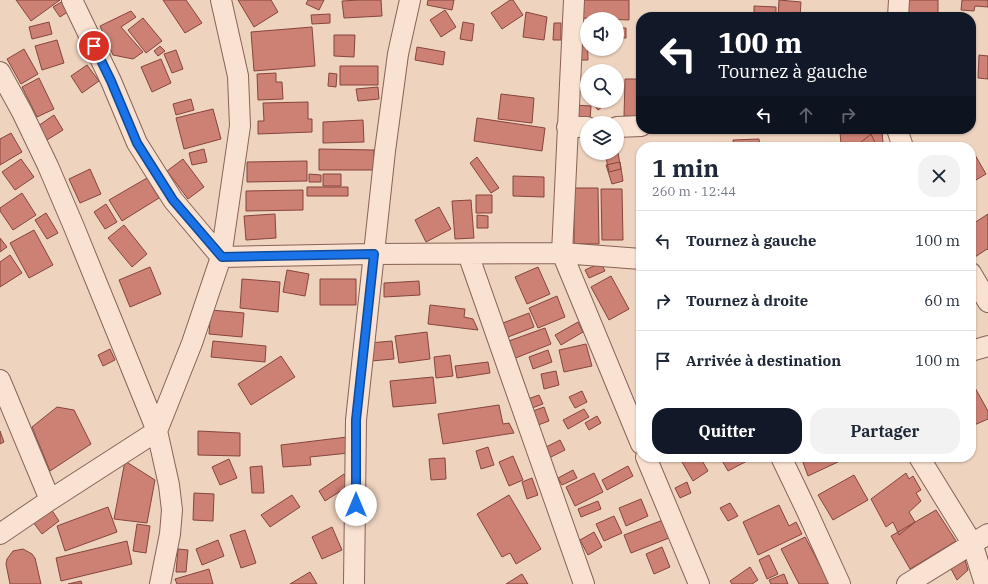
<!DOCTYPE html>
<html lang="fr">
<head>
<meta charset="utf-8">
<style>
	:root { --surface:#fff; --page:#f2f2f3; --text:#1f2937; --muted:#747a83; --line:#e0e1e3; --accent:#111827 }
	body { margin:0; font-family:"IBM Plex Serif",serif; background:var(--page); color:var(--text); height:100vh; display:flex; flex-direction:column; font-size:15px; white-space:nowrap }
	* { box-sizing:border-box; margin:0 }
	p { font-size:13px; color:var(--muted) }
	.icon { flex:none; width:22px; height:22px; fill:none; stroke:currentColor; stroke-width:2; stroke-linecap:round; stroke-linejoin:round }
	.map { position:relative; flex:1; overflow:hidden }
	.drawer { position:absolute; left:636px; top:142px; width:340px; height:320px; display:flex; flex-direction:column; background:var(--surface); border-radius:16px; box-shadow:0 1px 3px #0004 }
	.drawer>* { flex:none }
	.guide { position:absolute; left:636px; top:12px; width:340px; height:122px; border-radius:16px; box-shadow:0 1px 3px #0004; background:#111827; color:#fff; overflow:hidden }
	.buttons { position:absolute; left:580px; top:12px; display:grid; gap:8px }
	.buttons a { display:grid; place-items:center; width:44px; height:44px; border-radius:50%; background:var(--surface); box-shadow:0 1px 3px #0004; font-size:20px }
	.pin { position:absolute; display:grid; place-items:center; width:34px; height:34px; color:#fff; margin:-17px; border:2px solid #fff; border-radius:50%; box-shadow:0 1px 4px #0007 }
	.me { position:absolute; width:44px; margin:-22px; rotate:0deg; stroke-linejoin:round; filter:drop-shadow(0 0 3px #0008) }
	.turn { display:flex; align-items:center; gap:14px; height:84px; padding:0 16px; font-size:18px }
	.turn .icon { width:52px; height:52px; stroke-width:2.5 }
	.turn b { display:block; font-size:28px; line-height:34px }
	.lanes { display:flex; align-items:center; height:38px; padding:0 16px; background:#0003; justify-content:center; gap:20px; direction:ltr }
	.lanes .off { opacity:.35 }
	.round { display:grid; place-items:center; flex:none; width:42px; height:42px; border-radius:16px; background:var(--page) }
	.head { display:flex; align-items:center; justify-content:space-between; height:68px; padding:0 16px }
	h1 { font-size:24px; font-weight:800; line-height:30px }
	.cta { display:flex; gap:8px; margin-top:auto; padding:8px 16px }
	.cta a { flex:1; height:46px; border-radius:16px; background:var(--accent); color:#fff; font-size:16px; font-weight:800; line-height:46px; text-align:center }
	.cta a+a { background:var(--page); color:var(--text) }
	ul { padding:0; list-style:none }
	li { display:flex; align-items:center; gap:12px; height:60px; padding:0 16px; border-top:1px solid var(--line) }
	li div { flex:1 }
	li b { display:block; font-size:15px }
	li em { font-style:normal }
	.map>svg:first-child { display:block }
	.building { fill:#cd8074; stroke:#86453d }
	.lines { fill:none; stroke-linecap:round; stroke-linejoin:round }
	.minor-casing { stroke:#876357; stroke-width:22 }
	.minor { stroke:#f9e2d2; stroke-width:20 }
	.route-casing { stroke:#114b97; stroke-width:10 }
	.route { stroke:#1a73e8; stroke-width:7 }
</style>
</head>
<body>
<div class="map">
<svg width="988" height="584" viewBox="0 0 988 584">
	<rect width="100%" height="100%" fill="#eed3bf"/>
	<path class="building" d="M16 0H60L31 21Z
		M163 0H186L202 23 185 33Z
		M238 0H271L278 12 254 27Z
		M308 0H324L319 10 306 4Z
		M359 0H381L382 16 344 18 342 1Z
		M428 0H454L452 10 427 5Z
		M510 0H513L523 15 502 29 491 13Z
		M580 0H629V20L579 18Z
		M779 0 801 2 800 17H778Z
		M903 0H938V17H904Z
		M962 0H988V7L975 6 974 11 961 10Z
		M63 1 69 11 60 17 53 7Z
		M754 6 776 7V17H754Z
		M445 10 456 27 441 37 430 20Z
		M131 11 136 17 121 27 143 52 133 59 113 55 100 26Z
		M526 12 547 17 544 40 523 37Z
		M330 14V23L312 24 311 15Z
		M143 18 162 41 146 53 128 30Z
		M49 22 52 34 32 39 29 27Z
		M463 22 474 24 472 41 460 39Z
		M554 23H561V40H553Z
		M312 27 315 66 254 71 251 32Z
		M617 28H626V38H617Z
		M580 29H587L588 60H579Z
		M334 35H355L354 57 334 56Z
		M57 40 64 63 42 70 35 46Z
		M160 46 165 51 158 56 154 51Z
		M417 47 445 52 443 65 415 60Z
		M24 49 38 74 21 84 7 59Z
		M176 50 183 69 172 73 164 54Z
		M979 55 988 56V79L978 78Z
		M161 59 171 83 152 92 141 67Z
		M87 65 99 81 82 93 71 76Z
		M340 66H378V85H340Z
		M276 73V82H282L283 99 258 100 257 74Z
		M329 73 337 74 336 87 328 86Z
		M39 78 54 109 37 117 22 87Z
		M625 79H641V117L624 116Z
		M378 87 379 99 358 101 356 89Z
		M501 94 534 98 532 123 498 119Z
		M191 99 194 110 176 115 173 104Z
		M591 101H610L598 110Z
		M308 102V119H312V132L258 134V121H264L263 103Z
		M574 105 591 106 590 120 573 119Z
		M213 109 221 139 184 149 176 118Z
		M54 115 63 130 47 140 38 126Z
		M477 118 545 128 542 151 474 141Z
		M363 120 364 142 323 143V122Z
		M882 131 883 143 841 145 840 132Z
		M11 133 22 152 0 165V139Z
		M871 134 877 147H855Z
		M759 139 760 147H734L733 140Z
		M617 148 621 169 609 172 605 153H617Z
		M971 148 986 174 971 183Z
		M204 149 207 162 192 165 189 153Z
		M319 149 374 150V170H319Z
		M477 157 499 188 491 193 470 163Z
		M21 159 34 177 15 190 2 172Z
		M183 159 204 187 188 199 167 171Z
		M307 161V181L247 182V162Z
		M620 162 623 181 612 184 606 165Z
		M90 169 101 194 80 203 69 179Z
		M309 174 321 175V182H309Z
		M323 174H341V186H323Z
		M513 176 544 177V197L513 196Z
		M147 178 159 198 122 221 109 200Z
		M307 187H348V196H307Z
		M574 188H598L599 244H574Z
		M601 189H622L623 240H602Z
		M303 190V210L246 211V191Z
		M22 193 36 215 13 230 0 211V208Z
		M476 195H492V213H476Z
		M471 200 474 238 455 239 452 201Z
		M106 204 117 222 105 229 94 212Z
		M439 207 451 229 426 242 415 220Z
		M46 213 58 233 47 239 35 220Z
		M275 214 276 238 246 240 244 216Z
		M988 214V250L987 249 975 257 971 250V225Z
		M477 215 488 216V228H477Z
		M124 225 147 254 132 267 108 238Z
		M34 230 53 265 29 278 10 243Z
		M0 238 7 247 0 252Z
		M10 255 22 273 0 287V262Z
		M601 263 605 271 589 278 585 270Z
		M150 267 161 294 130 307 119 280Z
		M538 267 550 294 527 304 515 277Z
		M287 270 309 274 305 296 283 292Z
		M611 276 629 309 609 320 591 287Z
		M242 279 280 282 278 312 240 308Z
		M320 279H356V305H320Z
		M419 281 420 295 384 297V283Z
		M557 296 565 317 538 328 529 308Z
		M430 305 465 309 464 317 473 319 478 330 428 324Z
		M211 310 244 313 242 337 209 334Z
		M529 313 534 327 508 337 503 323Z
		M578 322 583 332 561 345 555 335Z
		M545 328 551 344 513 359 506 342Z
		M427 332 430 359 399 363 395 336Z
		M213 341 266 346 265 362 211 357Z
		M392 341 394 359 371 361 369 343Z
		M586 344 592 366 564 372 559 350Z
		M110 349 115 360 103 366 98 355Z
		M548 350 552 362 533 369 529 357Z
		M450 355 453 376 436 378 434 357Z
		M281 356 295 377 251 405 238 384Z
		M488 362 490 373 457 378 455 366Z
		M556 371 559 385 544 389 541 374Z
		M433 377 436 403 393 407 390 381Z
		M974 386 988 411V419L972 426 971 424V388Z
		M582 391 587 402 575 408 569 397Z
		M539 395 543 404 532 408 528 399Z
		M499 405 503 424 509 423 514 433 443 444 438 414Z
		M57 407 74 410 91 444 50 471 32 427Z
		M544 407 549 421 538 425 533 411Z
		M584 409 589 417 568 429 563 420Z
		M597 416 601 423 589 430 585 423Z
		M0 431 4 442 0 444Z
		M198 431 240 433V456L198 455Z
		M347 437 349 453 310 457 311 465 283 467 281 445Z
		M560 440 565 450 549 458 544 448Z
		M488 447 494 465 481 469 476 451Z
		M513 456 523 480 509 486 499 462Z
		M679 457H700L708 471 693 481Z
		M720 457H744L747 461 728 471Z
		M801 457H839L840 461 808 476Z
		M445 458 446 479 431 480 429 459Z
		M229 459 237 478 220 485 212 467Z
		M125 461 155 480 147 523 114 519Z
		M262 466 264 493H252L250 467Z
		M628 466 633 476 607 490 602 480Z
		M573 470 577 478 562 485 558 478Z
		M594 473 603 492 575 506 566 487Z
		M906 473 909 479 913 476 921 490 916 493 921 501 909 512 915 522 899 535 893 522 886 527 871 499Z
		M344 474 350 485 325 501 319 491Z
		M854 475 868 500 833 520 818 495Z
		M532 478 538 495 527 499 522 482Z
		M687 482 691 493 680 498 675 488Z
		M194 493 214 494 213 521 193 520Z
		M292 495 300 507 270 527 261 515Z
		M509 495 541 549 516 564 510 553 502 557 477 514Z
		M641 499 648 516 626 526 619 508Z
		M598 501 601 509 581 517 578 509Z
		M730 503 738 516 728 521 720 508Z
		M779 505 789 526 796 522 802 534 758 555 743 522Z
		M108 507 117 532 65 551 57 526Z
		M51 509 59 521 42 534 33 522Z
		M936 510 956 541 910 569 891 536Z
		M614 516 622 533 604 541 596 524Z
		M663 520 669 538 631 553 624 535Z
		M137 524 150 526 146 553 133 551Z
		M332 527 342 550 322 559 312 537Z
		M245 530 256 563 241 568 230 535Z
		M594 532 602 547 588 555 580 540Z
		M805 537 830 584H799L781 549Z
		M218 540 224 556 202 565 196 549Z
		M127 541 132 564 61 581 56 558Z
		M662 547 670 567 654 574 646 554Z
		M23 549 32 554 35 558 41 584H10L6 564 7 559 13 551Z
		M178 549 188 550 186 572H176Z
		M769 555 778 574 767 579 759 560Z
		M964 557 968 570 957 580 950 567Z
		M750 567 758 580 752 584H732L730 581Z
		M209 569 213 584H177L175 579Z
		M310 572 317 584H290Z
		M522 574 528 584H506Z
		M784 574 788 584H771L769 580Z
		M81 581 82 584H68Z"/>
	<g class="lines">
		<defs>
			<path id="minor" d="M72 0 111 81 137 143 173 200 221 257 373 254 562 253 641 259
				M574 0 562 253 641 444
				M898 17 899 0
				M0 72 22 112 48 166 74 227 157 431 169 485 172 510 170 534 160 584
				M567 127H587
				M617 127 641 126
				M897 129 903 147
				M468 254 584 584
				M971 273 988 302
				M971 351 988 346
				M0 380 50 500
				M646 457 699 584
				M781 457 805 507 840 584
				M919 457 972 543 985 584
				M0 534 50 500 157 431 192 343 221 257 240 126 238 76 221 0
				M354 584 356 420 385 151 398 54 410 0
				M907 584 988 534"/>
		</defs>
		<use href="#minor" class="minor-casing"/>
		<use href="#minor" class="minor"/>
	</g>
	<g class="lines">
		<defs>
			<path id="route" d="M94 46 111 81 137 143 173 200 222 257 374 254 356 420V505"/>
		</defs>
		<use href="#route" class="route-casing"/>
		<use href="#route" class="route"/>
	</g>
</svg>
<div class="buttons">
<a><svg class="icon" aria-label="sound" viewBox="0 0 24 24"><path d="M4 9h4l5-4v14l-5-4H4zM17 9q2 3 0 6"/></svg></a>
<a><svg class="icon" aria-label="search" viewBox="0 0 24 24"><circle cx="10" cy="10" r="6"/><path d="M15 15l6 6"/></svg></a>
<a><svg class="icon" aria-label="layers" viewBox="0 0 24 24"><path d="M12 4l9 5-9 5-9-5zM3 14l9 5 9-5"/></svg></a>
</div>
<div class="pin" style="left:94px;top:46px;background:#d93025"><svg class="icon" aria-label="arrive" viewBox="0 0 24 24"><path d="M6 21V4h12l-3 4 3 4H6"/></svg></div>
<svg class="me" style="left:356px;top:505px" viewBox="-20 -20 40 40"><circle r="19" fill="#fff"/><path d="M0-13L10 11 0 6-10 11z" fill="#1a73e8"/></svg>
<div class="guide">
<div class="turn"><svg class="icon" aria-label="left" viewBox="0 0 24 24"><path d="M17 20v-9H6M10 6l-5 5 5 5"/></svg><div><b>100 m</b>Tournez à gauche</div></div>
<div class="lanes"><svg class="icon" aria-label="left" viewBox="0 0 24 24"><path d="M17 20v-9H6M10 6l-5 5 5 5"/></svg><svg class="icon off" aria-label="ahead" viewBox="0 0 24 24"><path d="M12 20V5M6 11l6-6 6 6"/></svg><svg class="icon off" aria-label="right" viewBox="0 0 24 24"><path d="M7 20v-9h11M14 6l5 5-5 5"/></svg></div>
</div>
<section class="drawer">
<div class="head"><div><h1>1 min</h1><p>260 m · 12:44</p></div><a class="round"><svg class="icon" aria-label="close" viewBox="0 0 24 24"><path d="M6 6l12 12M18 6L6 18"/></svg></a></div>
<ul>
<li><svg class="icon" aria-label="left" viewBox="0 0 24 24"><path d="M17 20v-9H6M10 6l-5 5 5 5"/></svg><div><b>Tournez à gauche</b></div><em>100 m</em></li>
<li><svg class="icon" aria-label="right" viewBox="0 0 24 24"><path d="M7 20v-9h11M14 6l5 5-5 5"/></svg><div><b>Tournez à droite</b></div><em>60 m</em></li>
<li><svg class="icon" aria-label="arrive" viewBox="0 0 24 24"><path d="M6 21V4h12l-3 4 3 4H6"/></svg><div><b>Arrivée à destination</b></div><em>100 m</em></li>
</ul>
<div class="cta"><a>Quitter</a><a>Partager</a></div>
</section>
</div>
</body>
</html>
